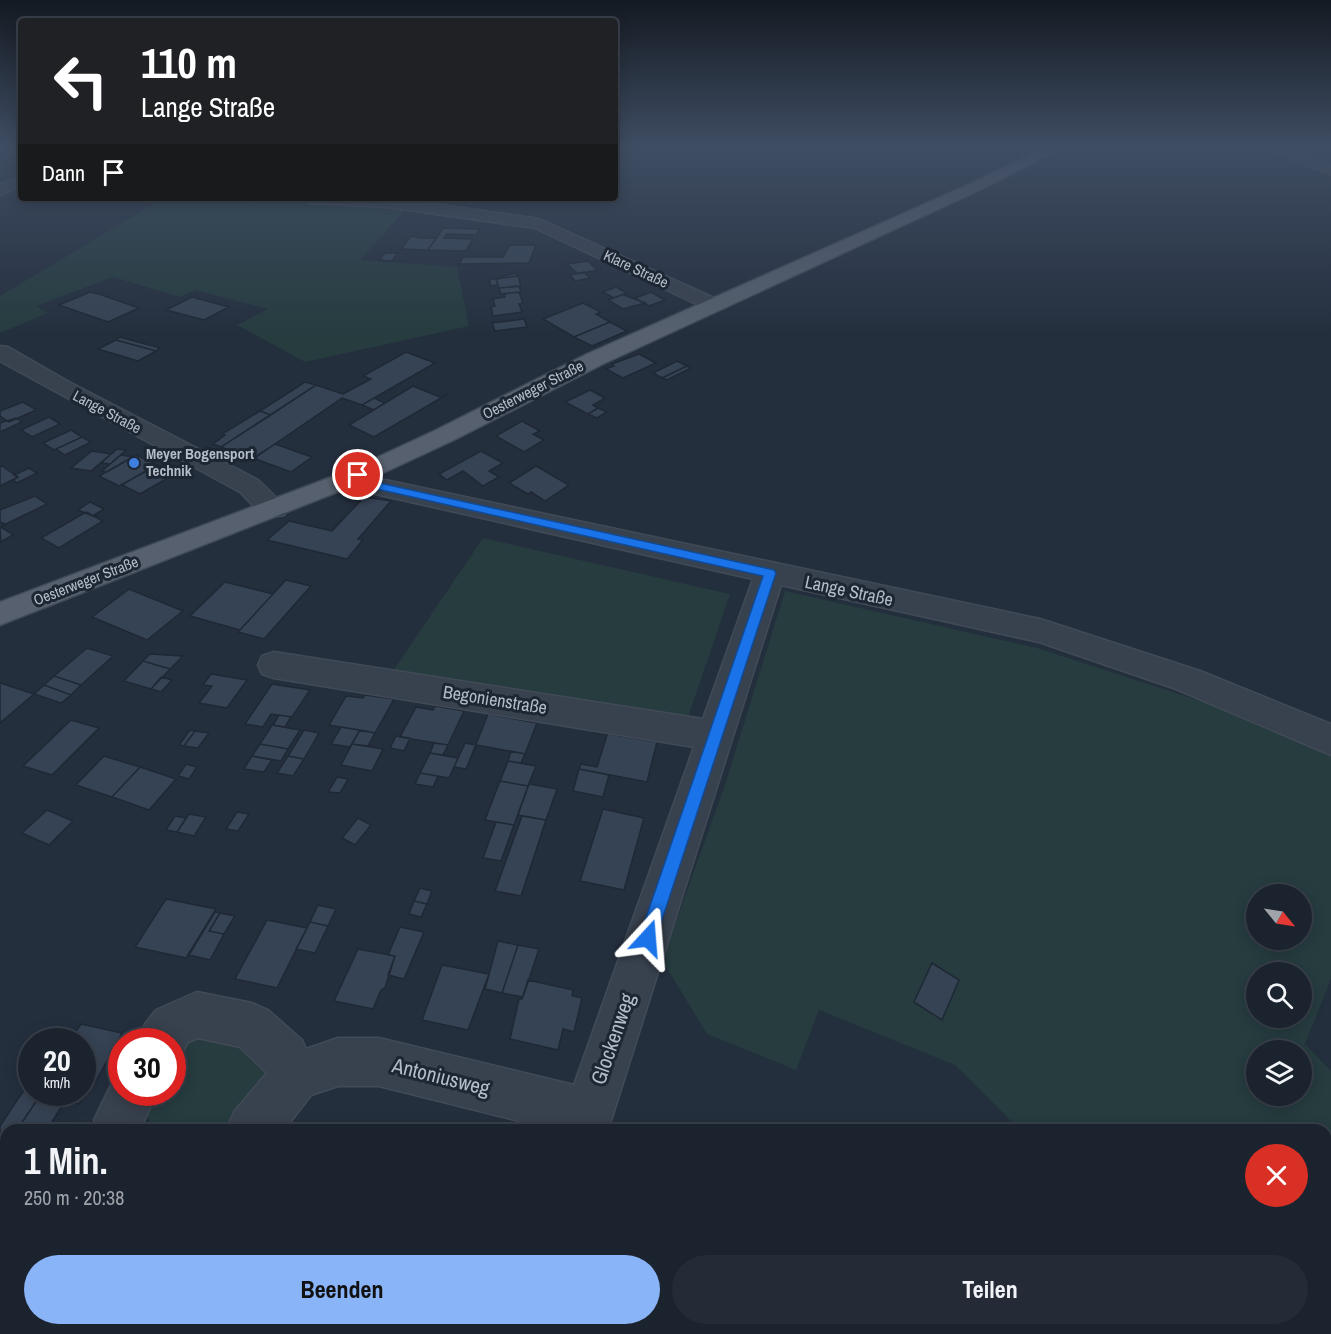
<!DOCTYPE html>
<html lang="de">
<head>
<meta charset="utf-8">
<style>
	:root { --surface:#1b232e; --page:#242b36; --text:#f1f3f6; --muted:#a0a4aa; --line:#39404a; --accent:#8ab4f8 }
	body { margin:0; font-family:"Archivo Narrow",sans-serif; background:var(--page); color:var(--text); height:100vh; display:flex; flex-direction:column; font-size:22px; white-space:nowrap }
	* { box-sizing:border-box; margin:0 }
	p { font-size:20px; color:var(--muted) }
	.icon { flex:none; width:33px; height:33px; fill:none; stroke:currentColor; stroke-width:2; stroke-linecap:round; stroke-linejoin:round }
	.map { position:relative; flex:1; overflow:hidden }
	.drawer { position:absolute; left:0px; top:1124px; width:1332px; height:212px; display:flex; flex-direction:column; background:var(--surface); border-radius:18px 18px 0 0; box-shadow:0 3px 15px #0003,0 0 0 2px var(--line) }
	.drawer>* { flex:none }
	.banner { position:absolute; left:18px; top:18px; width:600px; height:183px; border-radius:6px; box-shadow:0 3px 15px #0003,0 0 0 2px var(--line); background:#202124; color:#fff; overflow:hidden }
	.needle { width:39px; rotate:120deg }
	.fabs { position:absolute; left:1246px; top:884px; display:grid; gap:12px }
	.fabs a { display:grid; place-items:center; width:66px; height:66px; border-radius:50%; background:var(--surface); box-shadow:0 3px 15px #0003,0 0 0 2px var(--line); font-size:30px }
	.speed { position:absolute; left:18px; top:1028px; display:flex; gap:12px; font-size:30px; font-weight:700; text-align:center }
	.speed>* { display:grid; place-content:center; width:78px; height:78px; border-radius:50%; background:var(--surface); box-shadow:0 3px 15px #0003,0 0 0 2px var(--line); line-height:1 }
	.speed small { font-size:15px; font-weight:400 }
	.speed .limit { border:9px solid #d22; background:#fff; color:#111 }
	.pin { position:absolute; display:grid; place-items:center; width:51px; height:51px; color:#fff; margin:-26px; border:3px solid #fff; border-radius:50%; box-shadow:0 2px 6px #0007 }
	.me { position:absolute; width:66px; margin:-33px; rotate:19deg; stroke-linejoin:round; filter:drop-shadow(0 0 4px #0008) }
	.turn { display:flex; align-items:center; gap:21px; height:126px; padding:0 24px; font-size:27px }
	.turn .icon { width:78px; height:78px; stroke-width:2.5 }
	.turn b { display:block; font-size:42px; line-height:51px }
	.then { display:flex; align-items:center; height:57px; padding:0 24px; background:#0003; gap:12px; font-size:22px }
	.round { display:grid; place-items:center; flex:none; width:63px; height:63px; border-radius:32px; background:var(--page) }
	.summary { display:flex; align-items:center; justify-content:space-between; height:102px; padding:0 24px }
	h1 { font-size:36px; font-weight:800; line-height:45px }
	.cta { display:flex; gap:12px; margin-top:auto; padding:12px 24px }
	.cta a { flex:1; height:69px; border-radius:36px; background:var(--accent); color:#111; font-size:24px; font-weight:800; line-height:69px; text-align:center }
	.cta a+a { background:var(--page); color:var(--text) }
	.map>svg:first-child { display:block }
	.green { fill:#263c3f; fill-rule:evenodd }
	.building { fill:#364354; stroke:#1f2835; stroke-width:1.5 }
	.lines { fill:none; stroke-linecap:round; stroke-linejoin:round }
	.minor-casing { stroke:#414a57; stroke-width:3 }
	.major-casing { stroke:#414a57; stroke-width:3 }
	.minor { fill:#38414e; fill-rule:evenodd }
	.major { fill:#56606e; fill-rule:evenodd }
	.route { fill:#1a73e8; stroke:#114b97; stroke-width:1.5 }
	.shop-dot { fill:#3f7fe0; stroke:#1d2633; stroke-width:2 }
	.labels { text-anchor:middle; stroke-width:6; stroke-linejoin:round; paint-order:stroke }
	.far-street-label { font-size:15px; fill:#b4bcc9; stroke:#1d2633 }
	.far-poi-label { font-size:15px; font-weight:bold; fill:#b4bcc9; stroke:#1d2633; text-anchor:start }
	.street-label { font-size:18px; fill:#b4bcc9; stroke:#1d2633 }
	.near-street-label { font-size:21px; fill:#b4bcc9; stroke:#1d2633 }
</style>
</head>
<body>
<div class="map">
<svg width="1331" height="1334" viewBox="0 0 1331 1334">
	<rect width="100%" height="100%" fill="#242f3e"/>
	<path class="green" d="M164 198H282L408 207 360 260 457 267 469 326 305 362 237 325 268 309 195 290 180 297 113 277 36 306 48 313 0 333V296Z
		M483 538 730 594 687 720 391 674Z
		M785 591 1037 648 1222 708 1331 749V979L1305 1044 1331 1071V1334H1225L1220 1329H1326V1130L1019 1129 955 1065 819 1010 796 1070 707 1034 662 960 725 785ZM1257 894H1302V939H1257ZM1257 972H1302V1017H1257ZM1257 1050H1302V1095H1257Z
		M196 1028 242 1037 268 1060 267 1084 228 1129H163L152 1126 141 1102 145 1092H172L173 1047Z"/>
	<path class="building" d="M443 228 480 229 476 235 447 234 444 238 473 239 466 251 428 250Z
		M411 236 420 238H436L428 250 401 249Z
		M510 245H536L529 263 459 264 463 257H503Z
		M385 253H398L392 261 379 260Z
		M588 261 597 270 578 274 567 264Z
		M584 272 590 278 575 281 570 275Z
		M516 273 518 276 496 279 498 285 491 286 489 280Z
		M518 276 521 286 499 288 496 279Z
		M519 286 521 292 501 294 499 288Z
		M616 287 627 293 614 298 603 292Z
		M90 292 99 294 139 308 108 322 59 305Z
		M519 292 523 303 519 304 522 312 493 316 491 307 495 306 493 299 505 297 504 294Z
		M651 292 665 300 649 306 635 298Z
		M627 293 624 295 645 303 623 309 608 300Z
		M192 297 229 307 204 320 166 310Z
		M583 303 601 312 596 314 610 322 574 337 543 319Z
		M524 319 527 327 495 331 492 323Z
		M610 322 627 331 592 346 574 337Z
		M120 337 160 348 156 351 116 340Z
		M116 340 156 351 138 361 98 349Z
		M406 352 435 363 362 405 342 398 253 459 221 447 316 385 343 394 371 379 363 376Z
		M639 354 656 363 623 378 606 369 614 366 612 364Z
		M677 361 687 366 662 378 653 373Z
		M687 366 691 368 667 380 662 378Z
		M305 382 316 385 271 415 260 411Z
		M413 386 442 398 448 394 374 437 349 425Z
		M590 390 605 398 593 405 598 408 588 414 565 402Z
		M374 398 385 403 374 410 362 405Z
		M23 402 35 409 34 411 9 422 0 416V411Z
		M598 408 607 412 597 418 588 414Z
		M260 411 271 415 221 447 213 444 225 435 222 434Z
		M49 417 60 424 32 437 21 430Z
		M16 418 22 422 0 432V423Z
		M522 421 540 431 533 434 544 440 524 452 496 436Z
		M71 430 82 437 54 450 43 443Z
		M82 437 91 442 65 455 56 449Z
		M275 444 312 457 291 472 253 458Z
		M117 449 126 450 110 464 101 463Z
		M92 451 111 454 91 471 71 468Z
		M481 451 503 463 489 471 499 477 483 486 463 471 447 480 439 474Z
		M121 455 133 457 107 472 102 471Z
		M136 455 158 465 119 486 99 476Z
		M2 466 18 477 0 486V467Z
		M536 466 569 485 545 501 531 492 528 494 509 483Z
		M29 468 37 473 17 483 13 480 18 477 14 475Z
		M147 470 166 479 140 494 122 485Z
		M35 496 47 504 6 524 0 522V510Z
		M364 497 391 501 358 539 363 540 347 559 267 540 289 521 332 531Z
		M90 502 104 509 94 515 97 516 95 517 78 510Z
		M86 512 103 521 59 548 41 538Z
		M6 524 1 527 13 535 1 542 0 527Z
		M286 580 311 586 264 639 238 632Z
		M225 582 273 594 240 630 190 616Z
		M129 589 183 611 147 640 92 617Z
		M87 648 113 656 81 685 54 676Z
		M150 654 183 656 170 669 143 661Z
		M143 661 170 669 151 689 124 681Z
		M211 674 247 680 227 708 199 703 212 686 203 685Z
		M54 676 81 685 71 695 44 685Z
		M161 677 172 680 161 692 151 689Z
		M0 683 34 694 0 723Z
		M272 684 310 690 292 717 271 714 263 727 245 724Z
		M44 685 71 695 61 703 34 694Z
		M365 695 394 699 375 733 329 725 346 696 363 698Z
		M435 706 464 711 448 745 400 737 416 707 433 710Z
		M488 714 537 723 525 754 477 745 469 762Z
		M279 715 291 717 285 727 273 725Z
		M71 720 99 728 52 775 23 766Z
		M272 725 300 730 288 749 260 744Z
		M341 727 360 730 350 747 331 744Z
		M190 730 195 731 184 746 179 745Z
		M304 730 319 733 304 759 288 756Z
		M360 730 375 733 368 746 352 744Z
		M195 731 209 733 198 748 184 746Z
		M591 731 657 742 647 782 579 769 581 764 597 767 607 735Z
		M396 736 410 738 404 751 390 748Z
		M434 743 448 745 443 755 430 753Z
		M465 743 476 745 466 769 454 767Z
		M260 744 288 749 281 761 252 756Z
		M352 744 383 749 372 771 341 765Z
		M511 751 525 754 521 763 508 761Z
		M430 753 458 758 449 778 420 773Z
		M104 756 140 767 112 797 76 785Z
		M252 756 272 760 264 772 244 769Z
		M288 756 304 759 293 776 277 773Z
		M508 761 536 766 528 786 500 781Z
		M186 764 197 767 189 779 178 776Z
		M140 767 176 779 149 810 112 797Z
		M579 769 609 775 603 797 573 791Z
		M420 773 438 776 433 787 415 784Z
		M337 777 348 779 340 793 328 792Z
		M500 781 528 786 514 825 485 820Z
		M529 784 557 789 546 820 518 815Z
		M603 809 644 818 624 890 580 881Z
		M47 810 73 821 49 845 22 833Z
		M237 812 249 814 238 831 226 829Z
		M189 814 206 817 194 836 177 832Z
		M175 816 186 818 177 832 166 830Z
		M522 816 546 820 521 896 495 891Z
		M358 818 371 825 355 845 342 838Z
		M496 822 514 825 501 861 483 858Z
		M420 888 432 891 427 904 414 901Z
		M166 899 216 909 186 958 135 947Z
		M414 901 427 904 421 917 409 914Z
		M318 905 336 909 328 926 310 922Z
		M215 912 220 913 209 931 224 934 210 960 189 955Z
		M220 913 235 916 224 934 209 931Z
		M267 920 307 928 277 988 235 979Z
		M310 922 328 926 315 953 296 949Z
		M400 927 424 932 404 979 388 975 395 956 388 955Z
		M498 941 518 945 502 993 485 989Z
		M518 945 539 949 523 997 502 993Z
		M358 949 395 956 385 988 381 990 373 1009 334 1001Z
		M932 963 959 980 942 1020 914 1002Z
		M442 965 489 974 468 1030 422 1020Z
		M528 980 573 990 572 996 582 998 574 1032 563 1029 558 1050 510 1039 519 999H522Z
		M81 1024 122 1033 96 1081 93 1080 79 1104 36 1093 82 1092V1041H69Z
		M24 1090 41 1094 17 1130H6V1138L0 1137V1126Z
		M41 1094 65 1101 47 1130H17Z
		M6 1148V1191L0 1189V1157Z
		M42 1329H101L99 1334H39Z
		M651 1329H731L729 1334H657Z
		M797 1329H894L897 1334H800Z"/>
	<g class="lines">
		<defs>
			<path id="minor" d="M1266 147H1285L1331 165V174L1268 150Z
				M21 177V186L0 195V184Z
				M302 198H391L539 219 721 301 724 305 721 309H707L535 228 386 207 310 203Z
				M0 346 8 347 69 382 258 480 288 509 284 515C263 520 253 505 240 492L0 361Z
				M359 467 368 470 380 479 1040 619 1200 671 1331 724V755L1176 689 1039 642 781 585 608 1130H555L379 1086H338L311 1095 284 1130H227L234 1112 267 1073 240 1047 198 1038 188 1042 179 1058 172 1060V1041H139L145 1024 156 1010 197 992 252 1003 268 1010 302 1040 306 1049 338 1038H379L574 1085 694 747 274 678 262 674 258 665 262 656 274 652 703 719 753 579 362 491 346 475 350 470Z
				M122 1072V1092H157L144 1121 148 1130H98L94 1120 116 1075Z
				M176 1329H234V1334H176Z
				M572 1329H631L633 1334H574Z"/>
			<path id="major" d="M1047 147H1064L982 189 603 364 454 440 368 480 0 625V602L350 470 436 430 587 354 972 183Z"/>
		</defs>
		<use href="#minor" class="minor-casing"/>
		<use href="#major" class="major-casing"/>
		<use href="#minor" class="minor"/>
		<use href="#major" class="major"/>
	</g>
	<linearGradient id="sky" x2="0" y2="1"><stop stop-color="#141a22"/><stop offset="0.44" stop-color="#3f4d63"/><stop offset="1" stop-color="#3f4d63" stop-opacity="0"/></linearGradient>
	<rect width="1331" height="334" fill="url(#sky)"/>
	<path class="route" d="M358 471 375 482 774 570 776 573 654 944 648 947 642 944 639 938 763 576 368 487 353 475Z"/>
	<circle class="shop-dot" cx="134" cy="463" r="6"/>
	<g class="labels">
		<g class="far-street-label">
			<text transform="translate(636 269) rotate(25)" y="5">Klare Straße</text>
			<text transform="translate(533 390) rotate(-27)" y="5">Oesterweger Straße</text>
			<text transform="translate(107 412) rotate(28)" y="5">Lange Straße</text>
			<text transform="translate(86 581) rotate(-21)" y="5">Oesterweger Straße</text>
		</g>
		<g class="far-poi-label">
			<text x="146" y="459">Meyer Bogensport<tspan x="146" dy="17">Technik</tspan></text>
		</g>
		<g class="street-label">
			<text transform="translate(849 591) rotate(12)" y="6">Lange Straße</text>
			<text transform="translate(495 700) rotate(9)" y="6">Begonienstraße</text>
		</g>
		<g class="near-street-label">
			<text transform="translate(613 1039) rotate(-71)" y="7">Glockenweg</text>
			<text transform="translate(441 1077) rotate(14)" y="7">Antoniusweg</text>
		</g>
	</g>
</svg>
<div class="fabs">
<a><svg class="needle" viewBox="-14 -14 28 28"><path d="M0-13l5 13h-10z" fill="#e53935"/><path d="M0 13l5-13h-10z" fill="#a0a4aa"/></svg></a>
<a><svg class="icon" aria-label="search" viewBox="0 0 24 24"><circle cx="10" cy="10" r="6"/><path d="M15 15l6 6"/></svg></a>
<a><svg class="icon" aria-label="layers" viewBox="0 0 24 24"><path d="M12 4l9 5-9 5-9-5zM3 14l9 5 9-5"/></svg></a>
</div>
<div class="speed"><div>20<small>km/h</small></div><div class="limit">30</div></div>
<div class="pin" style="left:358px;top:475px;background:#d93025"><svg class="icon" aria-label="arrive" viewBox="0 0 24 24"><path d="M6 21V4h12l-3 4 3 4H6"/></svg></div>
<svg class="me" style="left:648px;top:938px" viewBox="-20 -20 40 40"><path d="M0-17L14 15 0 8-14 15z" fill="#1a73e8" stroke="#fff" stroke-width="4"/></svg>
<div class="banner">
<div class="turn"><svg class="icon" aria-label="left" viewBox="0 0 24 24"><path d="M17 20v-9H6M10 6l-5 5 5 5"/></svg><div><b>110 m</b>Lange Straße</div></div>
<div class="then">Dann<svg class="icon" aria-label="arrive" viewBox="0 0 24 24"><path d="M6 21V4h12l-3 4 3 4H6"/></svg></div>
</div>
<section class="drawer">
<div class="summary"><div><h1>1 Min.</h1><p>250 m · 20:38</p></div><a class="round" style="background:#d93025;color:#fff"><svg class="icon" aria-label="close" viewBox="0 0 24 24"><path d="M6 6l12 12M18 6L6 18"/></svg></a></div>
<div class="cta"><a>Beenden</a><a>Teilen</a></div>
</section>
</div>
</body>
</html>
